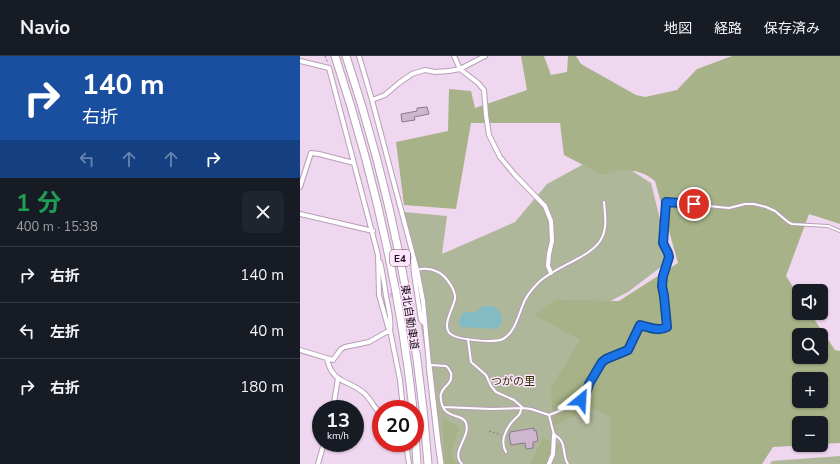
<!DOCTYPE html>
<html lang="ja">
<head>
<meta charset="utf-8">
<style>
	:root { --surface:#171b24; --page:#20242c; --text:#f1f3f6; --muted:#9ea1a6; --line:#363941 }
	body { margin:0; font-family:"Nunito Sans","Noto Sans JP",sans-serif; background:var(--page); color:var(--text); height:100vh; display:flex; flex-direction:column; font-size:15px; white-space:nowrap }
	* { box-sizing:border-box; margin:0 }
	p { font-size:13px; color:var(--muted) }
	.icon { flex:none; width:22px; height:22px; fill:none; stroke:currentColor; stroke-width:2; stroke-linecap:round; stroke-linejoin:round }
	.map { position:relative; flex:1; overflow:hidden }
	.side { display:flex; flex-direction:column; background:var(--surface); width:300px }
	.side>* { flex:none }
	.hud { background:#1a4fa0; color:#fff; overflow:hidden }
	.tools { position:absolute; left:492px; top:228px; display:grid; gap:8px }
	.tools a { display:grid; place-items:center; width:36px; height:36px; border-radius:6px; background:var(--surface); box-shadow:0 1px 3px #0004; font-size:20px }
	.speed { position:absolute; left:12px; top:344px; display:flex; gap:8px; font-size:20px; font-weight:700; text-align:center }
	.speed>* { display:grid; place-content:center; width:52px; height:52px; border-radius:50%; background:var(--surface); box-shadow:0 1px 3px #0004; line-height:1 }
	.speed small { font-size:10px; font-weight:400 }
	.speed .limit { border:6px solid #d22; background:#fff; color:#111 }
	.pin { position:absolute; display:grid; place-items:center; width:34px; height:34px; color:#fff; margin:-17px; border:2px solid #fff; border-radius:50%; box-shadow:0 1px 4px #0007 }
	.me { position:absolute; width:44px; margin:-22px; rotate:27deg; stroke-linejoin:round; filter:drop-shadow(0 0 3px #0008) }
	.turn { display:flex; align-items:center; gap:14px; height:84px; padding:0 16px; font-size:18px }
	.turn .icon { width:52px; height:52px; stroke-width:2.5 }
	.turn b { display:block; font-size:28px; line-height:34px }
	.lanes { display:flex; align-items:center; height:38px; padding:0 16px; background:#0003; justify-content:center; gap:20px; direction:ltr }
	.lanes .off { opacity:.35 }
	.round { display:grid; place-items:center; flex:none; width:42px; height:42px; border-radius:6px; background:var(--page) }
	.summary { display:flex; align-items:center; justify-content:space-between; height:68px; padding:0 16px }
	h1 { font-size:24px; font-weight:700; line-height:30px; color:#1e9e55 }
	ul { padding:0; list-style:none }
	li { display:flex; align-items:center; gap:12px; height:56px; padding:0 16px; border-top:1px solid var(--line) }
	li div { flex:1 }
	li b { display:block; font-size:15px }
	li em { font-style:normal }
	header { display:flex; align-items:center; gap:24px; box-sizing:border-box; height:56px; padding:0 20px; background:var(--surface); border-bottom:1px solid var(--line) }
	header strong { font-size:19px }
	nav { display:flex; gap:22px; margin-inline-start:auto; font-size:14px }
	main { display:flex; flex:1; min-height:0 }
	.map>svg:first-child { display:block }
	.green { fill:#afb79a }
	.forest { fill:#a7b288; fill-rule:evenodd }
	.water { fill:#83bbc5 }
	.building { fill:#cfb6cf; stroke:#8e778e }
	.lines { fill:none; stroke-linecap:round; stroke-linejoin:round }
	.minor-tunnel { stroke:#d0b9d0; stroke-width:4; stroke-dasharray:4 2; stroke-linecap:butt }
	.service-casing { stroke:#b79fb7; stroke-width:4 }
	.minor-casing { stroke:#b79fb7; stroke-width:6 }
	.tertiary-casing { stroke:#b79fb7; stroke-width:7 }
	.motorway-casing { stroke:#b79fb7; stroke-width:9 }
	.path { stroke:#897889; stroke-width:1; stroke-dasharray:2 2; stroke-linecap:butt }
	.service { stroke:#fff; stroke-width:2 }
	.minor { stroke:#fff; stroke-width:4 }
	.tertiary { stroke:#fff; stroke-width:5 }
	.motorway { stroke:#fff; stroke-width:7 }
	.route-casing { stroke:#114b97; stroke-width:10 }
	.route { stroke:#1a73e8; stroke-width:7 }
	.labels { text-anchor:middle; stroke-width:3; stroke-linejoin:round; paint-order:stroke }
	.shield { fill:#fee4fd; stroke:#5e505e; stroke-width:1 }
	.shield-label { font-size:10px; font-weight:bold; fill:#1a111a }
	.street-label { font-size:11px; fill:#1a111a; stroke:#fee4fd }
	.park-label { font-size:11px; fill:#2b3401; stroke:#fee4fd }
</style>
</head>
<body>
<header>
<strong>Navio</strong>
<nav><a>地図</a><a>経路</a><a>保存済み</a></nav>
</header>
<main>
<section class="side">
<div class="hud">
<div class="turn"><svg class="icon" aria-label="right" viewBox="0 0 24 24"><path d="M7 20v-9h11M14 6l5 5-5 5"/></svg><div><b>140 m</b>右折</div></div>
<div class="lanes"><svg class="icon off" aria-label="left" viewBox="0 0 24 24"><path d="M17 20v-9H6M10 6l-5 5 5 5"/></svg><svg class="icon off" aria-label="ahead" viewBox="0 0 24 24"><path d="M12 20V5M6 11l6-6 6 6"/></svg><svg class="icon off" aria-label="ahead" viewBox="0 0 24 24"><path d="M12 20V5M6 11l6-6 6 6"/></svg><svg class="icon" aria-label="right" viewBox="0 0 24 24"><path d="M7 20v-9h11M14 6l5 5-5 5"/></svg></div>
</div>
<div class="summary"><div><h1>1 分</h1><p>400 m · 15:38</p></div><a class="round"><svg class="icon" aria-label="close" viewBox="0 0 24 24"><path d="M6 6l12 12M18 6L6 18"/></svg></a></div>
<ul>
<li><svg class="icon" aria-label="right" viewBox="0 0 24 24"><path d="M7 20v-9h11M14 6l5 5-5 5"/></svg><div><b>右折</b></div><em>140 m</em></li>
<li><svg class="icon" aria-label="left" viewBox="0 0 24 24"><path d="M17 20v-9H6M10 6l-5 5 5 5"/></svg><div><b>左折</b></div><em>40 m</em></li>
<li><svg class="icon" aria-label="right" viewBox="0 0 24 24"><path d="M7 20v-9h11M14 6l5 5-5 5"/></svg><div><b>右折</b></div><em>180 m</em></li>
</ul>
</section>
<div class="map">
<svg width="540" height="408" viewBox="0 0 540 408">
	<rect width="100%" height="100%" fill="#f0d7f0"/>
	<path class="green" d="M304 97 351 127 370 204 328 236 271 265 365 408H142L104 156 147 160 142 198 215 166 247 128Z
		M540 400V408H470L472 405Z"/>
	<path class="forest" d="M221 0H244L251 19 267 16 268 0H276L281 8 336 39 345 41 377 34 397 13 432 0H540V168L509 158 486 220 499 240V257H510L535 294 540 295V387L521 388V367H499V389H509L473 391 462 408H310V360L292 352 253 370 251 331 280 284 234 259 256 244 319 245 378 207 355 125C339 111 321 113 302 119L264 99 260 67H171L156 153 104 149 96 86 148 75 149 33 171 35 175 52 227 34ZM499 279H521V301H499ZM499 323H521V345H499Z
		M142 361 159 372 151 398 156 408H145Z
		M243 381 260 391 251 408H230Z"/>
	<path class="water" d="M183 250H194C202 259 205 262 198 273L160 271C158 265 160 261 164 256H175Z"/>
	<path class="building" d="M127 51 129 58 114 61 115 64 102 66 101 58 117 55V52Z
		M234 372V375L236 374 238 385 233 386V392L226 393 225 387 211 389 209 379H210V376Z"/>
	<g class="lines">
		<path class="minor-tunnel" d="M90 239 112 236"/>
		<defs>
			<path id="service" d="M117 214C124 212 132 213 138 216 146 220 156 234 155 243 153 253 140 272 152 279 160 284 194 287 203 283 216 276 219 256 225 244 228 238 233 232 238 227 254 211 289 202 300 185 308 173 305 159 304 146
				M168 283 171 306 186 319 191 330 196 336 214 344 223 352 231 353 249 359 272 350 281 344 286 338 289 328 302 306 306 303 328 294 333 281 340 269C348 271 360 276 367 271L365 240 362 230 363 221 369 201 368 197 363 187 366 146 429 152 445 148H454L466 151 475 155 488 166 492 168 528 170 540 175
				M131 309 146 310C149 312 150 314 151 317 153 329 143 329 141 338 140 340 141 343 141 344 143 364 163 357 166 367 171 381 150 396 162 408
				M143 351 191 353 223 352
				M249 359 254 379C268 385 261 398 268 408
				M206 396C200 386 205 374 212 366 216 361 221 360 221 353"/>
			<path id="minor" d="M59 0 72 44 117 214 123 245 129 309
				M154 0 160 13 178 27 184 34 186 59 189 79 200 101 215 119 245 150 251 165 252 185 249 198 248 210 251 217
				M0 5 29 12 78 199 79 239 88 271 90 274
				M72 44 85 39 99 27 112 18 125 14 135 16 149 15 160 13 185 0
				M0 131 11 97 19 98 54 107
				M0 158 73 175
				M113 204 114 218 121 264 125 268
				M80 206C83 217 84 228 86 240 88 251 92 263 90 274L100 324 103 353
				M0 294 33 304 41 293 45 291 69 286 90 274
				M27 303C33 329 49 323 65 338 71 344 75 353 81 358
				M33 353 38 322
				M95 353 97 351H102
				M106 387 109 408
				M18 408 24 387
				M249 408 253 398 254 379"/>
			<path id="tertiary" d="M129 309 138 387 141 408"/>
			<path id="motorway" d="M35 0C73 115 100 233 113 353
				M46 0C90 132 118 270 128 408
				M115 377 117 408"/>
		</defs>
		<use href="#service" class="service-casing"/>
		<use href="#minor" class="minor-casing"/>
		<use href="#tertiary" class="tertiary-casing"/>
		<use href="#motorway" class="motorway-casing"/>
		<path class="path" d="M25 0 28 7
			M189 375 201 379"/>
		<use href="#service" class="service"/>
		<use href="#minor" class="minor"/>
		<use href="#tertiary" class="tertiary"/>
		<use href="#motorway" class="motorway"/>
	</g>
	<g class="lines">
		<defs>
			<path id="route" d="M281 344 286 338 289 328 302 306 306 303 328 294 340 269C348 271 359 276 367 271L364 240 362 230 363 220 369 201 368 197 363 187 366 146 394 148"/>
		</defs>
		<use href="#route" class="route-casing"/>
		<use href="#route" class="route"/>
	</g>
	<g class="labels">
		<rect class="shield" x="90" y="194" width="20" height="16" rx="3"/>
		<g class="shield-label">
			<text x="100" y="206">E4</text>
		</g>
		<g class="street-label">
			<text transform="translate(110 261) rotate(81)" y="4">東北自動車道</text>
		</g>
		<g class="park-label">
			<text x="213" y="329">つがの里</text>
		</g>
	</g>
</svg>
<div class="tools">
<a><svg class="icon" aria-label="sound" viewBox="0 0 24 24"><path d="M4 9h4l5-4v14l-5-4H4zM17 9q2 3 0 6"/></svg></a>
<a><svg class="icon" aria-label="search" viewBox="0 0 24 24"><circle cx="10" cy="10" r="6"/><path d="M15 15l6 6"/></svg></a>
<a>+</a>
<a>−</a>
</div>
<div class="speed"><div>13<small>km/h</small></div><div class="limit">20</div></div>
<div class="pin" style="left:394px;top:148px;background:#d93025"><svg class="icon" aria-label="arrive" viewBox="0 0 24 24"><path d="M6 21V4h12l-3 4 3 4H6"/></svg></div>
<svg class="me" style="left:281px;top:344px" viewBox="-20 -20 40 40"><path d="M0-17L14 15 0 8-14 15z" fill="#1a73e8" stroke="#fff" stroke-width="4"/></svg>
</div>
</main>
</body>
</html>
